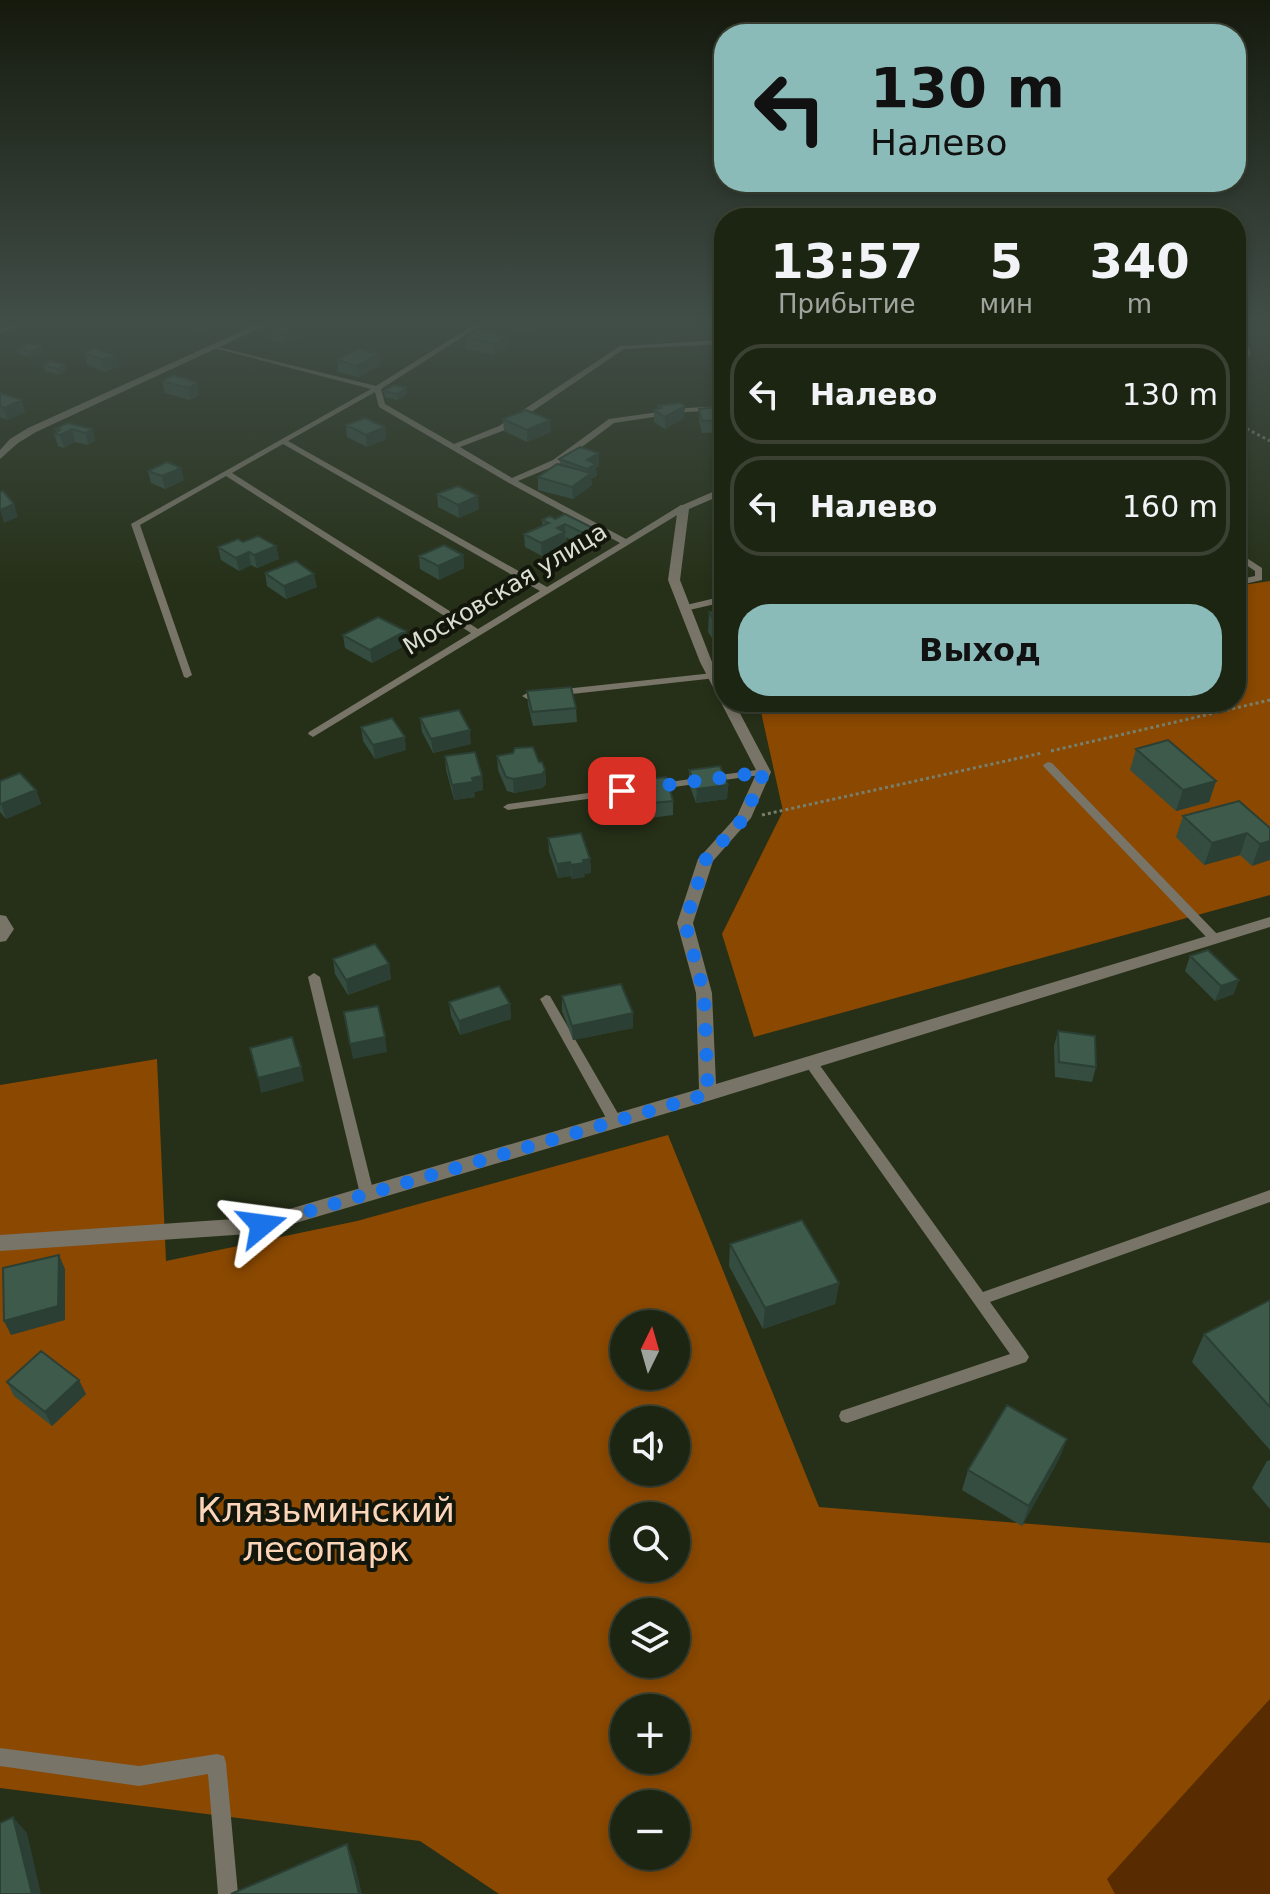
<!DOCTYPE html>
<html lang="ru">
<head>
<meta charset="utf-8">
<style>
	:root { --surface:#1c2412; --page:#293020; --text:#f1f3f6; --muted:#a0a49f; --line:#3a4132; --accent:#8bbbb9 }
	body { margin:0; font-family:"DejaVu Sans",sans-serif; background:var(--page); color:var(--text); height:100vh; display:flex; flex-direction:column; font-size:30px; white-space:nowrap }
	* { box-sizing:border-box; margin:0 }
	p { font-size:26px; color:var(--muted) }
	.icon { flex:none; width:44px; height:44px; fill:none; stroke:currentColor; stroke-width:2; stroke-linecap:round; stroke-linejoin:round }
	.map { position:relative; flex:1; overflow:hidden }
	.drawer { position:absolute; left:714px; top:208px; width:532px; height:504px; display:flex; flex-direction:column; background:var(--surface); border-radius:32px; box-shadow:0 4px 12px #0003,0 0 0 2px var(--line) }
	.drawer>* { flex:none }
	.top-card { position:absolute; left:714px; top:24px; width:532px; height:168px; border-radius:32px; box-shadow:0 4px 12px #0003,0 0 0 2px var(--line); background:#8bbbb9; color:#111; overflow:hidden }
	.needle { width:52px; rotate:5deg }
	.tools { position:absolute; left:610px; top:1310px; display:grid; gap:16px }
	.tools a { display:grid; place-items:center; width:80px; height:80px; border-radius:50%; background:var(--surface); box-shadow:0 4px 12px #0003,0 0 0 2px var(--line); font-size:40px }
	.pin { position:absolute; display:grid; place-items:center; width:68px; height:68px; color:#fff; margin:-34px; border-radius:16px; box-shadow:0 4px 12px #0006 }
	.me { position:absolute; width:88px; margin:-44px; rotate:74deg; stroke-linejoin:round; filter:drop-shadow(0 0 6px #0008) }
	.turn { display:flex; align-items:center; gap:28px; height:168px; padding:0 24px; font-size:36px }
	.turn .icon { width:104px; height:104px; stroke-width:2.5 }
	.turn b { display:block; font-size:56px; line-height:68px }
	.eta { display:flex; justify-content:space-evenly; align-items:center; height:136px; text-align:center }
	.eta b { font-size:48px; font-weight:600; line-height:56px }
	.button { display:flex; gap:16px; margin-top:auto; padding:16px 24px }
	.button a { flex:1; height:92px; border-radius:32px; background:var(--accent); color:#111; font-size:32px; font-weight:600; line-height:92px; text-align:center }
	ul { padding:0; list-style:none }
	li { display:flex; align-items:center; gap:24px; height:100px; margin:0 16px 12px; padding:0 8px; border:4px solid var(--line); border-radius:32px }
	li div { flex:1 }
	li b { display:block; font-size:30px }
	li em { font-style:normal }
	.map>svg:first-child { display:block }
	.green { fill:#592b00 }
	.forest { fill:#8a4800; fill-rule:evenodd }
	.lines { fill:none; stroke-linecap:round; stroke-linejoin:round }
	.path { stroke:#78806d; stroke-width:3; stroke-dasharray:3 3; stroke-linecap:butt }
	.lane { fill:#787467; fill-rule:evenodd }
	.street { fill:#787467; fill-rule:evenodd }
	.wall { fill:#344d40 }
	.shaded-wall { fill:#2b3f34 }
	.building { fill:#3d5a4b; stroke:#2b3f34; stroke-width:2 }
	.route { stroke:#1a73e8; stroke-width:14; stroke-dasharray:0 25.2 }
	.labels { text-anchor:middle; stroke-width:8; stroke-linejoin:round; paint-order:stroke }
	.far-street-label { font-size:24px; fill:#dae0d1; stroke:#12160b }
	.near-park-label { font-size:34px; fill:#fcd5b9; stroke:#12160b }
</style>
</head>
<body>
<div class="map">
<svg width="1270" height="1894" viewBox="0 0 1270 1894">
	<rect width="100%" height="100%" fill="#263018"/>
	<path class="green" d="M1270 1699V1894H1115L1106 1879Z"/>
	<path class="forest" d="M1270 581V895L754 1037 722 934 783 811 761 712 785 702H1236V586Z
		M157 1059 166 1261 357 1221 668 1135 819 1507 1270 1543V1699L1107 1879 1115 1894H499L420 1841 0 1788V1085ZM624 1324H676V1376H624ZM624 1420H676V1472H624ZM624 1516H676V1568H624ZM624 1612H676V1664H624ZM624 1708H676V1760H624ZM624 1804H676V1856H624Z"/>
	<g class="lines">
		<path class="path" d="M1236 423 1270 441
			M1051 751 1270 700
			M762 815 1042 753"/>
		<path class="lane" d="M15 322H24L0 333V329Z
			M478 322H486L381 389 385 404 454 444 499 426 620 346 724 340V344L624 349 505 430 460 447 512 478 553 460 609 419 687 408 724 406V410L687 412 614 423 559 464 518 481 626 539 681 505H687V509L313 737 308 734 309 732 471 633 226 476 140 525 192 675 187 678 184 677 131 524 371 389 214 348V346L376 386ZM375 392 379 407 509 483 620 543 547 587 288 441ZM283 444 540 591 478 629 232 473Z
			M1236 551 1262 568V580L1236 586V580L1255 576V571L1236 558Z
			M724 596V602L685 611 680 608 682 606Z
			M713 673 718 676 716 678 527 699 522 696 527 693Z
			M1048 762 1052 763 1219 936 1221 939 1219 942H1211L1044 767 1043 765Z
			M764 769 769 772 768 774 508 810 503 807 508 804Z
			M314 973 320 977 374 1194 372 1198 367 1200 362 1198 360 1194 308 977Z
			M546 995 550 996 620 1117 622 1121 620 1125 615 1126 610 1125 540 999Z
			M811 1058 816 1060 983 1292 1270 1190V1202L990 1302 1026 1352 1029 1357 1026 1362 847 1423 841 1421 839 1416 841 1411 1010 1354 806 1066 805 1063 806 1060Z
			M0 1748 139 1766 217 1754 224 1756 226 1763 238 1894H218L208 1774 139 1786 0 1766Z"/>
		<path class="street" d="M262 322H273L36 432 18 443 0 459V450L10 439 28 428Z
			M1236 322H1240L1251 354 1236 371V361L1241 354 1236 337Z
			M724 487V494L689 509 680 580 712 662 724 684V702H734L771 772 751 818 713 861 693 923 712 993 716 1084 1270 917V927L708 1101 262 1233 0 1251V1235L262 1217 699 1089 696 993 677 923 698 859 737 816 757 772 700 662 668 580 678 507Z
			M0 915 6 916 14 929 6 941 0 942Z"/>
	</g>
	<path class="wall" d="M183 322H222V324L204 333 184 327Z
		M285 322H320V323L305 329 306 334 285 344 272 341 270 329Z
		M501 322H544L545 326 531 333 502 326Z
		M466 337 508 347 494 355 466 349Z
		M41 346 42 352 30 357 18 354 17 348Z
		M84 352 118 366 105 372 87 364Z
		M337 360 380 366 359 377 338 372Z
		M43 365 66 371 59 375 45 371Z
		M174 375 199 395 190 400 165 393 162 381Z
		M384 391 407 394 397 400 385 397Z
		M0 393 21 400 25 412 7 420 0 417Z
		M658 406 684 418 665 429 654 422V410L658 409Z
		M724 406V432L702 433 699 421V409Z
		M503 419 551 432 527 442 504 431Z
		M346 425 385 427 386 439 367 447 347 437Z
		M55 429H92L95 441 88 445 75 442 64 448 58 446 54 434 56 433Z
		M599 453V466L596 468 597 476 591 479 592 485 573 499 538 490V477L560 464 559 459Z
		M148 471 184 480 165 489 151 483Z
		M437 494 479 509 459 518 438 507Z
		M565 514 596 542 585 547 566 537 565 545 542 556 525 547 524 534 543 526 542 520 555 519Z
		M276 546 279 559 257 568 251 565 239 571 221 560 218 547Z
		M463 555 464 568 439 580 420 569 419 556Z
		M265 573 317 587 286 599 267 586Z
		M724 610V656L708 632 709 612Z
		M406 631 408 644 372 663 345 648 343 635Z
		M527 691 576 708 577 722 533 726 528 705Z
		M420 718 471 744 433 753 422 732Z
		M361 727 406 750 375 759 363 741Z
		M1136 749 1216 781 1209 802 1176 811 1130 770Z
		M445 756 482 776 483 790 474 792 475 797 454 800 446 770Z
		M497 756 539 762 545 770 546 784 542 788 514 793 507 791 498 770Z
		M689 770 728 785 727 799 696 803 689 784Z
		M636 780 673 801V815L643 819 636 794Z
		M0 781 36 790 41 804 6 819 0 812Z
		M1183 816 1270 828 1252 866 1240 855 1204 865 1176 837Z
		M548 838 590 859 591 873 584 874 585 877 572 879 571 876 558 878 549 852Z
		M1190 956 1234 994 1215 1001 1185 971Z
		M333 959 389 964 391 979 348 995 335 974Z
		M562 996 633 1028 573 1040 562 1011Z
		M449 1002 510 1004 511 1019 460 1035 451 1016Z
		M1058 1031 1096 1067 1092 1082 1055 1077 1054 1046Z
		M730 1244 839 1283 835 1304 763 1329 729 1266Z
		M1270 1300V1450L1192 1362 1204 1334Z
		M7 1382 86 1394 52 1426 14 1396Z
		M1067 1439 1059 1459 1022 1526 962 1490 968 1470Z
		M1270 1460V1509L1252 1488 1267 1461Z"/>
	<path class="shaded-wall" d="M201 322H222V324L204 333Z
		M309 322H320V323L306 329 305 324Z
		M530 322H544L545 326 531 333Z
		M304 323 306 334 285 344 284 333Z
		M507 336 508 347 494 355V344Z
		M41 346 42 352 30 357 29 352Z
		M379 354 380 366 359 377 357 366Z
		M115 355 118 366 105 372 102 360Z
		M65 365 66 371 59 375 58 369Z
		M197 383 199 395 190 400 188 388Z
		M406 388 407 394 397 400V394Z
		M21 400 25 412 7 420 4 408Z
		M685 406 684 418 665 429V417Z
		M550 420 551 432 527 442V430Z
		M385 427 386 439 367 447 366 435Z
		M72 429 75 442 64 448 60 435Z
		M92 429 95 441 88 445 85 433Z
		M599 453V466L596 468 597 476 591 479 592 485 573 499 572 487 588 475 587 460Z
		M181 468 184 480 165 489 162 476Z
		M478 496 479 509 459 518 458 505Z
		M14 504 18 517 4 523 0 510Z
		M565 524V545L542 556 541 543 557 528Z
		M595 529 596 542 585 547V534Z
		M276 546 279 559 257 568 254 555Z
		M249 552 251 565 239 571 236 558Z
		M463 555 464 568 439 580 438 566Z
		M314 574 317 587 286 599 284 586Z
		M406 631 408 644 372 663 370 650Z
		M470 730 471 744 433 753 431 739Z
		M405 737 406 750 375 759 373 745Z
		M545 770 546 784 542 788 514 793 513 779Z
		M482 776 483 790 474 792 475 797 454 800 452 785 472 778Z
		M1216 781 1209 802 1176 811 1183 790Z
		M728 785 727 799 696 803 697 789Z
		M36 790 41 804 6 819 1 804Z
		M1247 833 1240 855 1204 865 1212 843Z
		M1270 841V860L1252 866 1260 844Z
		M590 859 591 873 584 874 585 877 572 879 571 865 583 860Z
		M570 862 571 876 558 878 557 864Z
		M389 964 391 979 348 995 346 980Z
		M1239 980 1234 994 1215 1001 1221 986Z
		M510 1004 511 1019 460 1035 459 1021Z
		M633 1013V1028L573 1040 572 1026Z
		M385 1037 387 1052 353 1059 350 1044Z
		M301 1067 304 1081 261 1093 258 1078Z
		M59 1255 65 1269V1320L11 1335 4 1321Z
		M839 1283 835 1304 763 1329 765 1308Z
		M79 1380 86 1394 52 1426 45 1412Z
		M1067 1439 1059 1459 1022 1526 1029 1506Z
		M13 1817 27 1833 41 1894H32Z
		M347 1844 355 1865 362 1894H359Z"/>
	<path class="building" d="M285 322H301L304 323 284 333 270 329Z
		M479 329 507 336 494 344 466 337Z
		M29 343 41 346 29 352 17 348Z
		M94 348 115 355 102 360 84 352Z
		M358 349 379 354 357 366 337 360Z
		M51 361 65 365 58 369 43 365Z
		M174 375 197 383 188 388 162 381Z
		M394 385 406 388 397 394 384 391Z
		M0 393 21 400 4 408 0 406Z
		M680 403 685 406 665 417 654 410 661 408 658 406Z
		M724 406V420L702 421 699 409Z
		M526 410 550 420 527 430 503 419Z
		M365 418 385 427 366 435 346 425Z
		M68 423 92 429 85 433 72 429 60 435 54 434 60 430 55 429Z
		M580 447 599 453 587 460 596 464 587 469 559 459Z
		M167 462 181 468 162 476 148 471Z
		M557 464 591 473 572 487 538 477Z
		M458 486 478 496 458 505 437 494Z
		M3 491 14 504 0 510V492Z
		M565 514 595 529 585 534 565 524 557 528 565 532 541 543 524 534 549 523 542 520 550 516 555 519Z
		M258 536 276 546 254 555 249 552 236 558 218 547 238 539 243 542Z
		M444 545 463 555 438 566 419 556Z
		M296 561 314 574 284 586 265 573Z
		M724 610V635L709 612Z
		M378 617 406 631 370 650 343 635Z
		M571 687 576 708 532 712 527 691Z
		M459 710 470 730 431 739 420 718Z
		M392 718 405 737 373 745 361 727Z
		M1168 740 1216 781 1183 790 1136 749Z
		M533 747 539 762H542L545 770 542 774 513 779 506 777 497 756 513 753 515 748Z
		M475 752 482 776 472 778 473 782 452 785 445 756Z
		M720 766 728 785 697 789 689 770Z
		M20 773 36 790 1 804 0 803V781Z
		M666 777 673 801 643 804 636 780Z
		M1239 801 1270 828V841L1260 844 1247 833 1212 843 1183 816Z
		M581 833 590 859 583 860 584 863 571 865 570 862 557 864 548 838Z
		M375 944 389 964 346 980 333 959Z
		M1208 950 1239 980 1221 986 1190 956Z
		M621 984 633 1013 572 1026 562 996Z
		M499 986 510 1004 459 1021 449 1002Z
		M378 1006 385 1037 350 1044 344 1012Z
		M1058 1031 1095 1036 1096 1067 1059 1062Z
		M292 1037 301 1067 258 1078 250 1048Z
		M802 1220 839 1283 765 1308 730 1244Z
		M59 1255 58 1306 4 1321 3 1268Z
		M1270 1300V1407L1204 1334Z
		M41 1351 79 1380 45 1412 7 1382Z
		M1007 1405 1067 1439 1029 1506 968 1470Z
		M13 1817 32 1894H0V1823Z
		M347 1844 359 1894H231Z"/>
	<linearGradient id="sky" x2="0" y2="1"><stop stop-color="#151a0d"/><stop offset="0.55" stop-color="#414e48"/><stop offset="1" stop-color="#414e48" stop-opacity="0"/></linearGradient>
	<rect width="1270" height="587" fill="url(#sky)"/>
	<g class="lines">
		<path class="route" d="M262 1225 708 1094 704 993 685 923 706 859 744 818 764 772 622 791"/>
	</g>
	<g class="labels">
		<g class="far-street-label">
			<text transform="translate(505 589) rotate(-31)" y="8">Московская улица</text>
		</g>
		<g class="near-park-label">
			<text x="326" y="1522">Клязьминский<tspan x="326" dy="39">лесопарк</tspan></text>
		</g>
	</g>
</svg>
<div class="tools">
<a><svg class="needle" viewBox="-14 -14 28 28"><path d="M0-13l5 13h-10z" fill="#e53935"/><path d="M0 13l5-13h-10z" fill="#a0a49f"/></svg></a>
<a><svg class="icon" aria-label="sound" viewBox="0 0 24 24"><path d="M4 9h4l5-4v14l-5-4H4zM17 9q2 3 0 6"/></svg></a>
<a><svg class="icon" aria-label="search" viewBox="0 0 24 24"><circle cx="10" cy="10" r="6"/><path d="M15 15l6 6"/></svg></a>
<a><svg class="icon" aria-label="layers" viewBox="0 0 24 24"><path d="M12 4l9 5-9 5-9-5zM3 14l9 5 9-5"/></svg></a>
<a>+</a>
<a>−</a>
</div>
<div class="pin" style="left:622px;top:791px;background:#d93025"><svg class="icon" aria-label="arrive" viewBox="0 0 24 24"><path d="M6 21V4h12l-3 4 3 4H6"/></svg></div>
<svg class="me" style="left:262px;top:1225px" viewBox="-20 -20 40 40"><path d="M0-17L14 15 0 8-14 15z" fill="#1a73e8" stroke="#fff" stroke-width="4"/></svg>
<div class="top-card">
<div class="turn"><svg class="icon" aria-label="left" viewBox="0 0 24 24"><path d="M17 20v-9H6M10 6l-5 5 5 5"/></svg><div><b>130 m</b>Налево</div></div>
</div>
<section class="drawer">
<div class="eta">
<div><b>13:57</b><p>Прибытие</p></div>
<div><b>5</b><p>мин</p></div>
<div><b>340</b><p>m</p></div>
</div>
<ul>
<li><svg class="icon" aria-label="left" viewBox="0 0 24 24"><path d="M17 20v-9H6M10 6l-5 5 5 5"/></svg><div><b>Налево</b></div><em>130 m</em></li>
<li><svg class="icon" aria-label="left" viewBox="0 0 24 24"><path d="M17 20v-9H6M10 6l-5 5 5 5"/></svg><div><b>Налево</b></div><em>160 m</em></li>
</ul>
<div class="button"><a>Выход</a></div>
</section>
</div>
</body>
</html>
